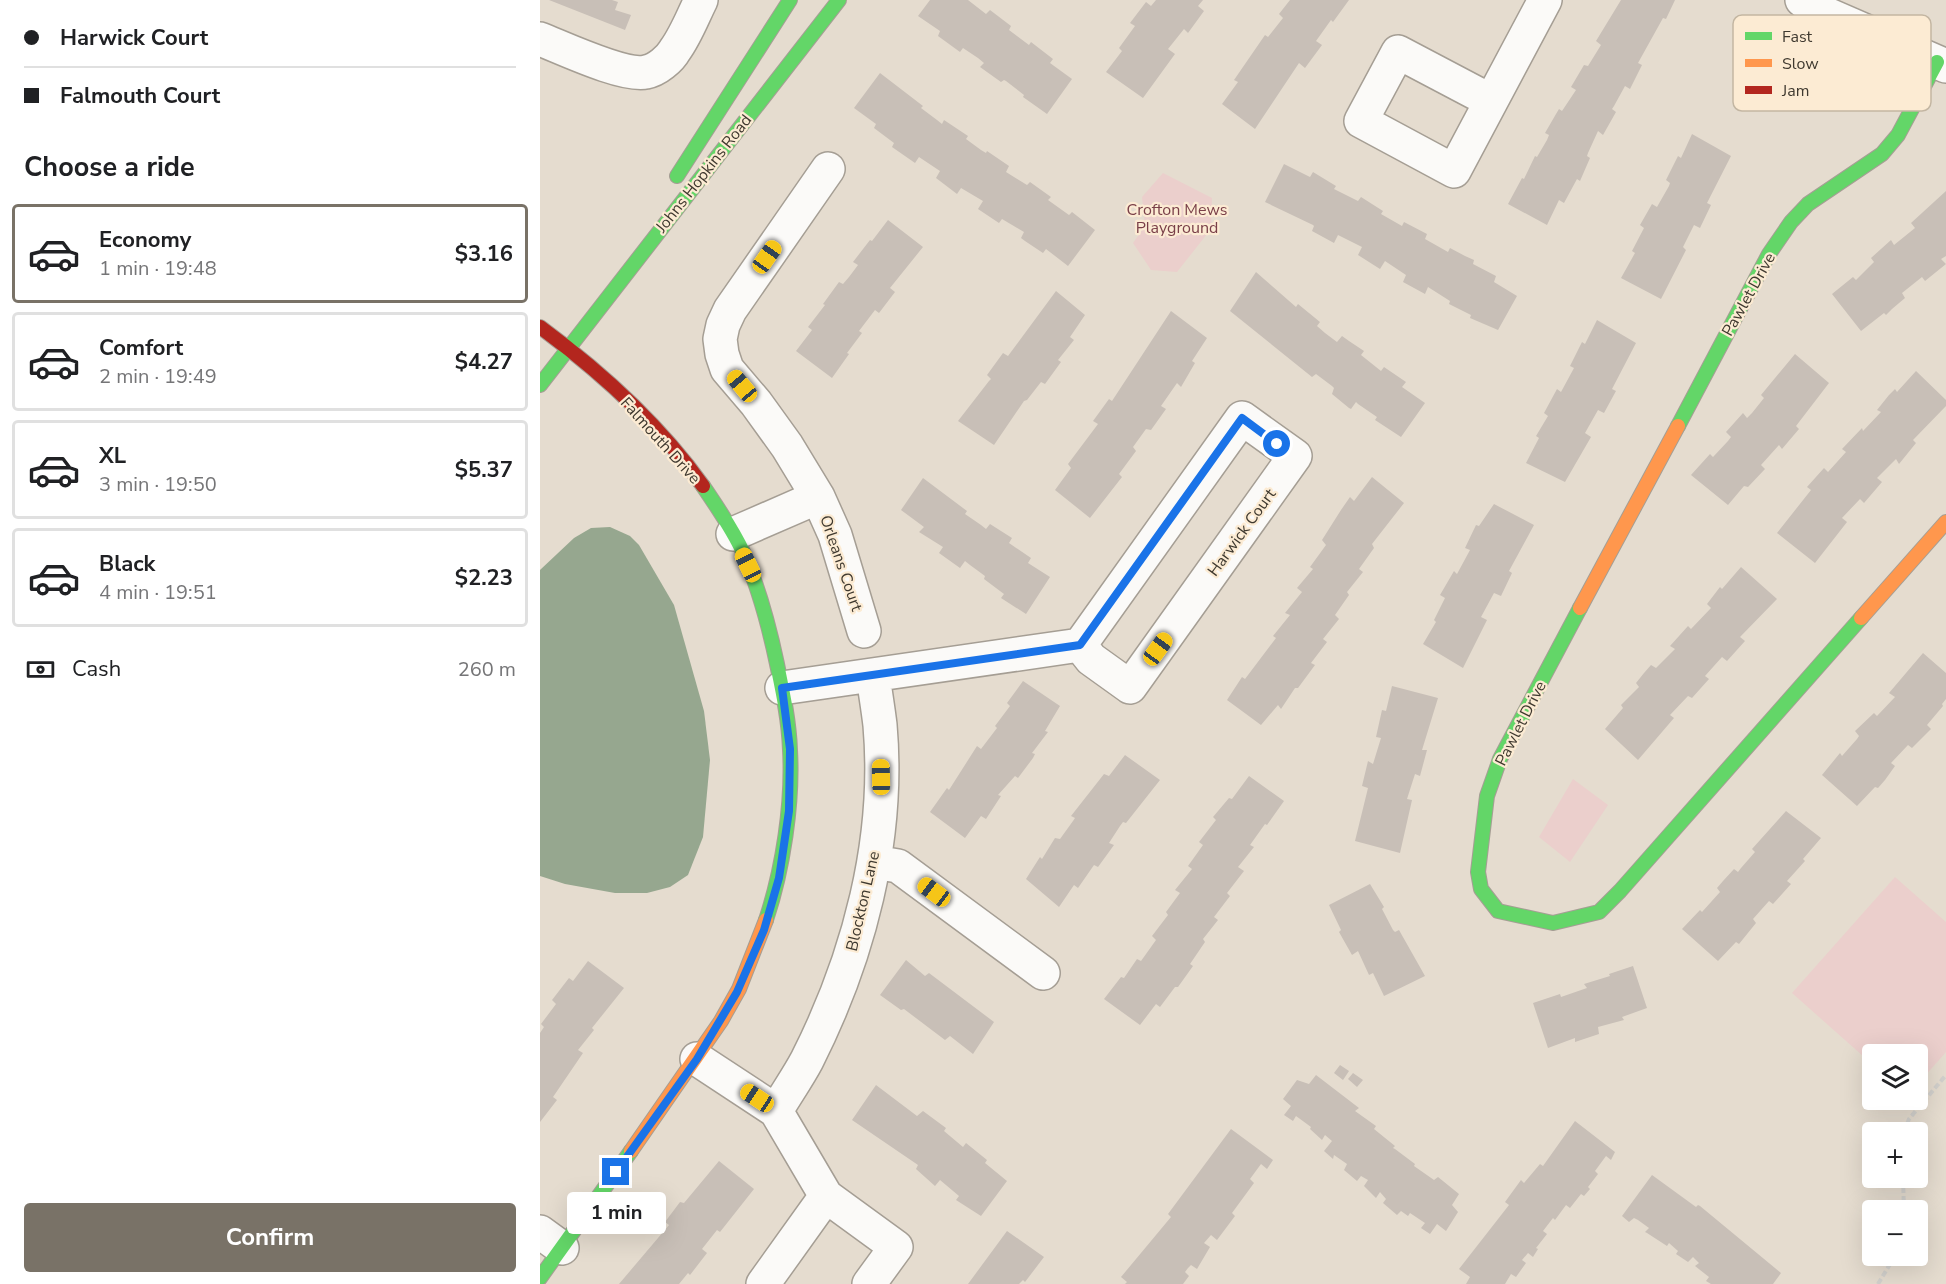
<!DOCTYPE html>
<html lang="en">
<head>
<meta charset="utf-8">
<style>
  :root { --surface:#fff; --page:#f2f2f2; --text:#202124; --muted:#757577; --line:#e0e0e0; --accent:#797267 }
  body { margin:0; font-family:"Nunito Sans",sans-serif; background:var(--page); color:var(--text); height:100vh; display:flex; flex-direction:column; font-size:22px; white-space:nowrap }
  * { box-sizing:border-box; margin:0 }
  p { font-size:20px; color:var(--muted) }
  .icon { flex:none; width:33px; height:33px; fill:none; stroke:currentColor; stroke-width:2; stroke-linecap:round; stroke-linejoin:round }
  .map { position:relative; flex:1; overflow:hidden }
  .details { display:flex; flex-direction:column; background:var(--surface); width:540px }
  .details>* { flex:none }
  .hud { display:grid; align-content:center; height:132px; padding:0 24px; background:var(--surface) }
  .buttons { position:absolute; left:1322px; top:1044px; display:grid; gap:12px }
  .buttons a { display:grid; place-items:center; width:66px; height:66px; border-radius:6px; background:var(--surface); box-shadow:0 6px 24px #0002; font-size:30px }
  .end { position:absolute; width:27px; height:27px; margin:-14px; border:8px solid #1a73e8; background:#fff; box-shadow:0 0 0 3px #fff }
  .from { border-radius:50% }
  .bubble { position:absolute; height:42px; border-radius:6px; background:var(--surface); box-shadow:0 6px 24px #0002; font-size:20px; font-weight:700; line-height:42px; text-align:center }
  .car { position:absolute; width:18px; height:36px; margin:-18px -9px; border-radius:8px; box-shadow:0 0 4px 2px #0007; background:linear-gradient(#f5c518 24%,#345 0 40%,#f5c518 0 76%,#345 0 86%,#f5c518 0) }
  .hud b { display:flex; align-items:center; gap:21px; height:57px; font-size:22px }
  .hud b+b { border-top:2px solid var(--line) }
  .hud i { width:15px; height:15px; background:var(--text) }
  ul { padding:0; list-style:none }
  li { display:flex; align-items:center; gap:18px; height:99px; margin:0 12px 9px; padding:0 12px; border:3px solid var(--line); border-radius:6px }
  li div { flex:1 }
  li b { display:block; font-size:22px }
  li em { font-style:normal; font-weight:700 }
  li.on { border-color:var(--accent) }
  li>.icon { width:54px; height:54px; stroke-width:1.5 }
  h2 { padding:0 24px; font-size:27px; line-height:72px }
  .pay { display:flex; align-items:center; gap:15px; height:66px; padding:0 24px; font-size:22px }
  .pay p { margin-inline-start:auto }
  .button { display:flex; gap:12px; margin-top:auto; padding:12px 24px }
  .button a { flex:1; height:69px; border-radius:6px; background:var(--accent); color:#fff; font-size:24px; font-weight:700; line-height:69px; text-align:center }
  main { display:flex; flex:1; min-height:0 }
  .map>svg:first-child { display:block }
  .green { fill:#ebcfcc }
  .water { fill:#96a78f }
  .building { fill:#c8bfb7 }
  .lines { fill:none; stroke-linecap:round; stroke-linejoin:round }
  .street-casing { stroke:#a59e94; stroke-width:36 }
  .fast-casing { stroke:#a59e94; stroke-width:16 }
  .slow-casing { stroke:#a59e94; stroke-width:16 }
  .jam-casing { stroke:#a59e94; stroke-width:16 }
  .path { stroke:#d2d0cc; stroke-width:4; stroke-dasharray:6 3; stroke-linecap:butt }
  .street { stroke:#fbfaf8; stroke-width:33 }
  .fast { stroke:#63d668; stroke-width:14 }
  .slow { stroke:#ff974d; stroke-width:14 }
  .jam { stroke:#b3261e; stroke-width:14 }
  .route { stroke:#1a73e8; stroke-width:8 }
  .labels { text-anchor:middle; stroke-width:4.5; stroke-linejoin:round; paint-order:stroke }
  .street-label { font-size:16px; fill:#3f392f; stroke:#fcebd3 }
  .park-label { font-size:16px; fill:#793f48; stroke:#fcebd3 }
  .key { fill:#fcebd3; stroke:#c3b6a2; stroke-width:1.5 }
  .key-label { font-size:16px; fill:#3f392f }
</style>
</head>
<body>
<main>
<section class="details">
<div class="hud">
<b><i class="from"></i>Harwick Court</b>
<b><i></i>Falmouth Court</b>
</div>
<h2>Choose a ride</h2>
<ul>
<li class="on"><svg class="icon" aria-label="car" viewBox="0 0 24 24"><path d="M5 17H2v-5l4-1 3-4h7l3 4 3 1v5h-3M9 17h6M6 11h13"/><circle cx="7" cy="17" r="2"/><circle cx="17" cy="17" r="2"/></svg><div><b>Economy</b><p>1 min · 19:48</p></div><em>$3.16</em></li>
<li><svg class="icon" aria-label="car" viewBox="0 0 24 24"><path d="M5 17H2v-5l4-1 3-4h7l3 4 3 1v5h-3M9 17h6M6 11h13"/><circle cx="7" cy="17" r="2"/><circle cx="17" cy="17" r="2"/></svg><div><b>Comfort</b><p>2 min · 19:49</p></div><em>$4.27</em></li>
<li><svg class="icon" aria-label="car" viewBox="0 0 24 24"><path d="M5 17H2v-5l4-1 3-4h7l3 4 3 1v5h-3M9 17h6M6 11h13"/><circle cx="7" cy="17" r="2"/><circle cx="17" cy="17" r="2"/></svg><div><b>XL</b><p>3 min · 19:50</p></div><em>$5.37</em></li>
<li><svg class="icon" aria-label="car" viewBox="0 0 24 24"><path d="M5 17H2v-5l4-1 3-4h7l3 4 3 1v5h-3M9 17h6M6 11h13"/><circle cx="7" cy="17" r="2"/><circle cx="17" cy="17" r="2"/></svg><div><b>Black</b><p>4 min · 19:51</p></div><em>$2.23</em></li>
</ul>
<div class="pay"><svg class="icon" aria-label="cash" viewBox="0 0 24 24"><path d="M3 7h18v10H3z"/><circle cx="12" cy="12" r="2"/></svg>Cash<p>260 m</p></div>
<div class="button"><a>Confirm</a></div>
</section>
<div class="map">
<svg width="1406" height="1284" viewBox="0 0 1406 1284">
  <rect width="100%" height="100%" fill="#e5dccf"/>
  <path class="green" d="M623,173L672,198L671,229L637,272L611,270L593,243L605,226L602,197Z
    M1033,779L1068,805L1030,862L999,837Z
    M1355,877L1406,922V1052L1377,1085V1054H1332V1064L1252,993Z"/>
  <path class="water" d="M70,527L90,536L99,545L134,605L164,711L170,760L163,837L148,875L130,887L107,893H75L25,884L0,876V570L34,538L51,528Z"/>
  <path class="building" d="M9,0H72L78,2L75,10L91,15L85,30Z
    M390,0H428L446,14L450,10L471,26L469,30L489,45L491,42L513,59L510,63L532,79L507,114L483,97L484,95L466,81L464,80L461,82L440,67L444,63L438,58L423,48L420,52L398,36L400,31L378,16Z
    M616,0H663L658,6L664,11L648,33L644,29L628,49L635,54L603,98L566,72L582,51L579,48L595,26L590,23L606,2L611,6Z
    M750,0H809L793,22L791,20L776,41L782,45L765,68L759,63L715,129L682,104L698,82L694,80L725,35L728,37L743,18L739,14Z
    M1081,0H1135L1126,19L1123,18L1098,63L1102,65L1090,89L1085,86L1074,106L1072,109L1076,112L1063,135L1058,131L1048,153L1047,156L1050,158L1040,181L1037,179L1024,203L1019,200L1007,225L968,204L982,178L984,179L995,156L997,157L1007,140L1009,135L1005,133L1016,114L1019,109L1022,111L1036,90L1031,87L1044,65L1048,66L1061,45L1056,41Z
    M340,73L383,106L381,108L397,120L402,124L404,120L428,136L426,139L441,150L446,153L447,151L469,166L466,172L487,185L490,182L511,197L508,200L529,215L532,212L555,230L528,266L506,249L503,253L485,241L481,238L484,232L462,219L459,223L438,209L443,201L421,188L417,194L396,178L400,171L379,157L375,163L352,147L354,143L334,128L336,124L314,108Z
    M1152,134L1191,156L1167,203L1171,205L1160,228L1154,225L1143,247L1146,250L1121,299L1081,278L1095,253L1092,251L1104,228L1100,225L1112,204L1117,207L1129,186L1130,183L1126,180L1138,156L1141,158Z
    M744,164L770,177L773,172L796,186L794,189L818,201L821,197L843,211L841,214L862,226L864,222L887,234L885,239L908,252L910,248L925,256L934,260L933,264L956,276L954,282L977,296L958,330L930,318L931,315L909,304L910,301L888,287L885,294L863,282L866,275L845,261L840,269L818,255L822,247L798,235L794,243L772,231L774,226L773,225L725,202Z
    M1406,191V256L1401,259L1406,264L1385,281L1382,277L1362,293L1365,298L1352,309L1346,315L1344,313L1321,331L1292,294L1313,277L1316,280L1334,262L1331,258L1351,240L1354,245L1375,228L1371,223Z
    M348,220L383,247L350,288L355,292L339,313L335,310L319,331L322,333L307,353L309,354L292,378L256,351L272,330L268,327L285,305L283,304L299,282L303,284L309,277L318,265L313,262L330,240L332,241Z
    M716,272L756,307L758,304L780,322L777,326L785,333L797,342L802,336L809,341L824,351L821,355L841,371L844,367L866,382L862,387L885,403L861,437L835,420L837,417L818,404L816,402L811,409L809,408L792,394L794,388L792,386L776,374L772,377L690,311Z
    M516,291L545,315L530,337L534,340L518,360L521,362L505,384L501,382L487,400L484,401L454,445L418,421L449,381L451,379L447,375L463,353L468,356Z
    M631,311L667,338L652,361L655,363L641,387L637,383L621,406L626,409L611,430L606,429L593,447L596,451L579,474L582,477L550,518L515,490L531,468L528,464L558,424L553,421L569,399L572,401Z
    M1057,320L1096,343L1072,389L1076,391L1064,413L1058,410L1045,433L1051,437L1025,482L986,463L999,438L996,436L1008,416L1004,413L1017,389L1021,392L1034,368L1030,366L1042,342L1045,344Z
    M1255,354L1289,383L1256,426L1259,429L1242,449L1239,445L1221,465L1225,469L1208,487L1204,486L1188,505L1151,475L1170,454L1173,457L1188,441L1191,437L1186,432L1203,413L1207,418L1212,413L1224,398L1221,395Z
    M1376,371L1406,400V406L1373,440L1376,443L1359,464L1356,459L1337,478L1342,482L1324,503L1320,499L1302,518L1307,522L1275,563L1237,533L1271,490L1267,487L1284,468L1288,472L1306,452L1302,449L1322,428L1323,431L1341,412L1337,410L1349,395L1355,389L1357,392Z
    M832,477L864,503L832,544L834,548L819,569L823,572L807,592L809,595L795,615L799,619L783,639L787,642L771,663L775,665L758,688H755L741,709L738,705L721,725L687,700L702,677L705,679L736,638L733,636L750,615L745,613L762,592L757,588L773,569L770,567L786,545L782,540L801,510L810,497L814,501Z
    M383,478L427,511L425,514L441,525L446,529L450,524L472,538L469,543L491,558L488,563L510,577L486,614L461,598L464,594L444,579L445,576L430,565L425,561L420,568L399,553L403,547L379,532L384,527L361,510Z
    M954,504L994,525L969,571L972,573L961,596L954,593L941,617L947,620L923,668L883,644L896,622L894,620L905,598L900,595L914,571L917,574L930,550L925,548L936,525L939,526Z
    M1201,567L1237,599L1200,637L1205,641L1187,661L1182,657L1165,676L1169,679L1152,698L1148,696L1130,715L1134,718L1098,760L1065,729L1083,708L1081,705L1099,687L1096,683L1104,673L1111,665L1116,668L1135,649L1130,646L1148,626L1151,629L1171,608L1167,604L1180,587L1182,589Z
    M1383,653L1406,673V699L1402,704L1403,706L1387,725L1391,729L1372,748L1368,745L1351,763L1355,766L1345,780L1338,788L1335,787L1317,806L1282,775L1300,753L1302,756L1317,739L1319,736L1315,731L1334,713L1337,716L1355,697L1349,693Z
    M483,681L520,706L505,731L508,732L492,753L495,754L493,758L478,778L475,776L458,795L461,796L446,819L441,816L425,838L390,812L407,788L409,790L437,746L441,749L457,728L455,726L470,706L467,703Z
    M852,686L898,698L882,750H887L880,776L875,774L867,799L872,800L860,853L815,841L828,788L822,786L828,761L833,764L841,738L836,737L842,710L846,711Z
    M585,755L620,780L586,823L583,822L580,826L569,843L574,845L558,867L554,865L538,888L534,885L519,907L486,879L500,857L502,859L515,838L520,839L533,821L535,818L531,816L564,774L569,776Z
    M709,776L744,801L727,825L725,824L710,845L714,847L698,867L704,871L687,893L690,896L674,917L678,920L663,939L665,942L650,964L653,966L638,987H635L620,1007L616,1004L600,1025L564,999L581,977L584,978L597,959L601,961L616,940L612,936L628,915L626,912L640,893L635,890L652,869L648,866L663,845L659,842L676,820L673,817L689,798L692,799Z
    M1246,811L1281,838L1263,859L1265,861L1247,881L1251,884L1233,904L1229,901L1213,919L1216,923L1199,944L1196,942L1178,961L1142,929L1160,910L1162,912L1180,892L1177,888L1183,881L1194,869L1198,872L1201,868L1215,852L1212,849Z
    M830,884L844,907L842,909L853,930L855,932L859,930L885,976L844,996L833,973L829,975L818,951L812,955L799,932L801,930L789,905Z
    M366,960L385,976L389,973L454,1022L433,1054L410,1036L405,1040L364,1009L361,1010L340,995Z
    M48,961L84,988L52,1028L54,1030L38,1050L43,1053L13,1097L17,1100L0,1122V1033L4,1027L1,1024L16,1004L12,1000L29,978L33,981Z
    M1093,966L1107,1008L1082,1017L1084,1020L1058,1027L1059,1034L1035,1042V1038L1008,1048L993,1003L1020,994L1021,997L1047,988L1044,984L1070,976L1069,974Z
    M800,1065L809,1071L803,1080L794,1073Z
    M813,1073L823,1080L817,1087L808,1079Z
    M776,1075L819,1108L815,1111L836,1126L834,1129L855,1146L853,1148L855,1149L875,1164L874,1166L894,1180L898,1177L919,1194L912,1205L918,1212L906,1231L897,1224L890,1234L881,1228L885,1223L870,1213L868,1216L861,1211L857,1215L843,1203L846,1199L840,1192L836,1198L824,1186L828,1180L821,1176L817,1181L804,1170L807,1164L794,1155L793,1159L784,1151L792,1141L785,1135L782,1140L770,1129L771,1127L756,1116L753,1121L744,1115L751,1106L743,1099L757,1080L769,1084Z
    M336,1085L377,1116L383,1111L406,1128L404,1131L423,1147L426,1143L447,1160L445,1163L467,1181L441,1216L416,1200L419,1196L400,1180L395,1186L376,1169L378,1165L312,1120Z
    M1035,1121L1075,1152L1071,1160L1066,1156L1055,1171L1058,1174L1048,1187L1050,1189L1044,1196L1041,1194L1030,1208L1026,1205L1015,1220L1013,1218L1003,1231L1007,1234L996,1248L998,1249L993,1257L988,1253L982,1260L986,1263L976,1277L971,1274L965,1284H926L930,1277L919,1269L969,1205L965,1202L981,1180L984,1183L1000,1164L1003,1166Z
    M691,1129L733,1160L727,1169L721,1164L710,1179L714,1183L692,1213L695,1216L677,1240L671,1235L664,1243L670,1247L657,1269L651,1265L648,1268L645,1272L649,1276L643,1284H585L587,1282L581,1277L631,1217L628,1214Z
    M179,1161L214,1189L180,1232L177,1230L162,1249L167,1253L150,1275L148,1273L139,1284H79L129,1225L125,1222L140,1202L144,1203Z
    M1112,1175L1156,1207L1158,1205L1160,1206L1241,1273L1233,1284H1171L1166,1281L1169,1277L1155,1266L1159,1263L1153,1257L1148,1262L1136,1254L1138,1251L1129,1243L1127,1246L1107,1233L1105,1232L1109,1228L1098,1220L1094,1218L1089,1222L1082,1216Z
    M467,1231L504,1257L485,1282L483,1280L479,1284H428Z"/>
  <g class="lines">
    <defs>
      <path id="street" d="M1262,0L1282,12L1406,66
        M0,39C23,48 84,77 106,72C117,70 130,59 135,50C146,35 153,16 161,0
        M951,101L858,52L821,121L914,171L1005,0
        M288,169L190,310L183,325L180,339L182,354L187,369L216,403L247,446L278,497L295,535L324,631
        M193,534L278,497
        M242,688L540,645L702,418L755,456L590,687L551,659L540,645
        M334,862L358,866L503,973
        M157,1059L236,1111L286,1196L356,1247L329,1284
        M236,1111C246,1094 258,1077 267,1060C319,957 350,840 340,725C338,708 335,691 333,675
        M0,1232L22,1248
        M223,1284L286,1196"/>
      <path id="fast" d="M137,176L250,0
        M0,385L299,0
        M1138,426L1229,254L1251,222L1268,204L1342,154L1358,135L1397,62
        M163,486C177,507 192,528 203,552C219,588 229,626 237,664C243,693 249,721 250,750C253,803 243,869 226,920
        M1040,608L960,759L947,796L938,872L941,889L958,911L1013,923L1059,912L1080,891L1321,618
        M0,1278L91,1151"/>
      <path id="slow" d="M1040,608L1138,426
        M1321,618L1406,522
        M91,1151L181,1021L199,989L226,920"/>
      <path id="jam" d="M0,327C61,372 118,423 163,486"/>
    </defs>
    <use href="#street" class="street-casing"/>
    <use href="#fast" class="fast-casing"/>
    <use href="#slow" class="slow-casing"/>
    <use href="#jam" class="jam-casing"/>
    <path class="path" d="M1364,1132L1369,1119L1406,1075
      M1363,1178L1364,1210
      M1338,1284L1355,1256"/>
    <use href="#street" class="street"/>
    <use href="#fast" class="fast"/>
    <use href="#slow" class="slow"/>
    <use href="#jam" class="jam"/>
  </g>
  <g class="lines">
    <path class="route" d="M76,1172L157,1059L197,992L224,930L239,878L249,811L250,749L242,688L540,645L702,418L737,444"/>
  </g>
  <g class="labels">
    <g class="street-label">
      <text transform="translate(163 173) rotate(-52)" y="6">Johns Hopkins Road</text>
      <text transform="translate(1208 294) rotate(-61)" y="6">Pawlet Drive</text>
      <text transform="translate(121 440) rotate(48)" y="6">Falmouth Drive</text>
      <text transform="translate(701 532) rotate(-54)" y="6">Harwick Court</text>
      <text transform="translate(302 563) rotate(71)" y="6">Orleans Court</text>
      <text transform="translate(980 723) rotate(-63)" y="6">Pawlet Drive</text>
      <text transform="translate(322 901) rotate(-77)" y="6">Blockton Lane</text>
    </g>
    <g class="park-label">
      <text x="637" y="215">Crofton Mews<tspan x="637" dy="18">Playground</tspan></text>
    </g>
  </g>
  <rect x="1193" y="15" width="198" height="96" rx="9" class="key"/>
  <rect x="1205" y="32" width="27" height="8" fill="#63d668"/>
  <rect x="1205" y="59" width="27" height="8" fill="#ff974d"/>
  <rect x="1205" y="86" width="27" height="8" fill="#b3261e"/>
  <g class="key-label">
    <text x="1242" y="42">Fast</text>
    <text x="1242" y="69">Slow</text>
    <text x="1242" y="96">Jam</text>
  </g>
</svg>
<div class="buttons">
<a><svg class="icon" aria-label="layers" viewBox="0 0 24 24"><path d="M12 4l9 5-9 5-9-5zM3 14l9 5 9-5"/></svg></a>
<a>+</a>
<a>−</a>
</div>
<i class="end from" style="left:737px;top:444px"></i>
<i class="end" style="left:76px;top:1172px"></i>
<div class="bubble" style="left:27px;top:1192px;width:99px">1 min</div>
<i class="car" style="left:227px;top:257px;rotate:35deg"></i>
<i class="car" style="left:202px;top:386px;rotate:320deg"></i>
<i class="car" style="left:208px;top:565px;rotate:334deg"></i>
<i class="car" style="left:618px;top:649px;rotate:36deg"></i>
<i class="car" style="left:341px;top:777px;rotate:359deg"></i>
<i class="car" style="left:394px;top:892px;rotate:307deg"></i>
<i class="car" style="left:217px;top:1098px;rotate:303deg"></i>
</div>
</main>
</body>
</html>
